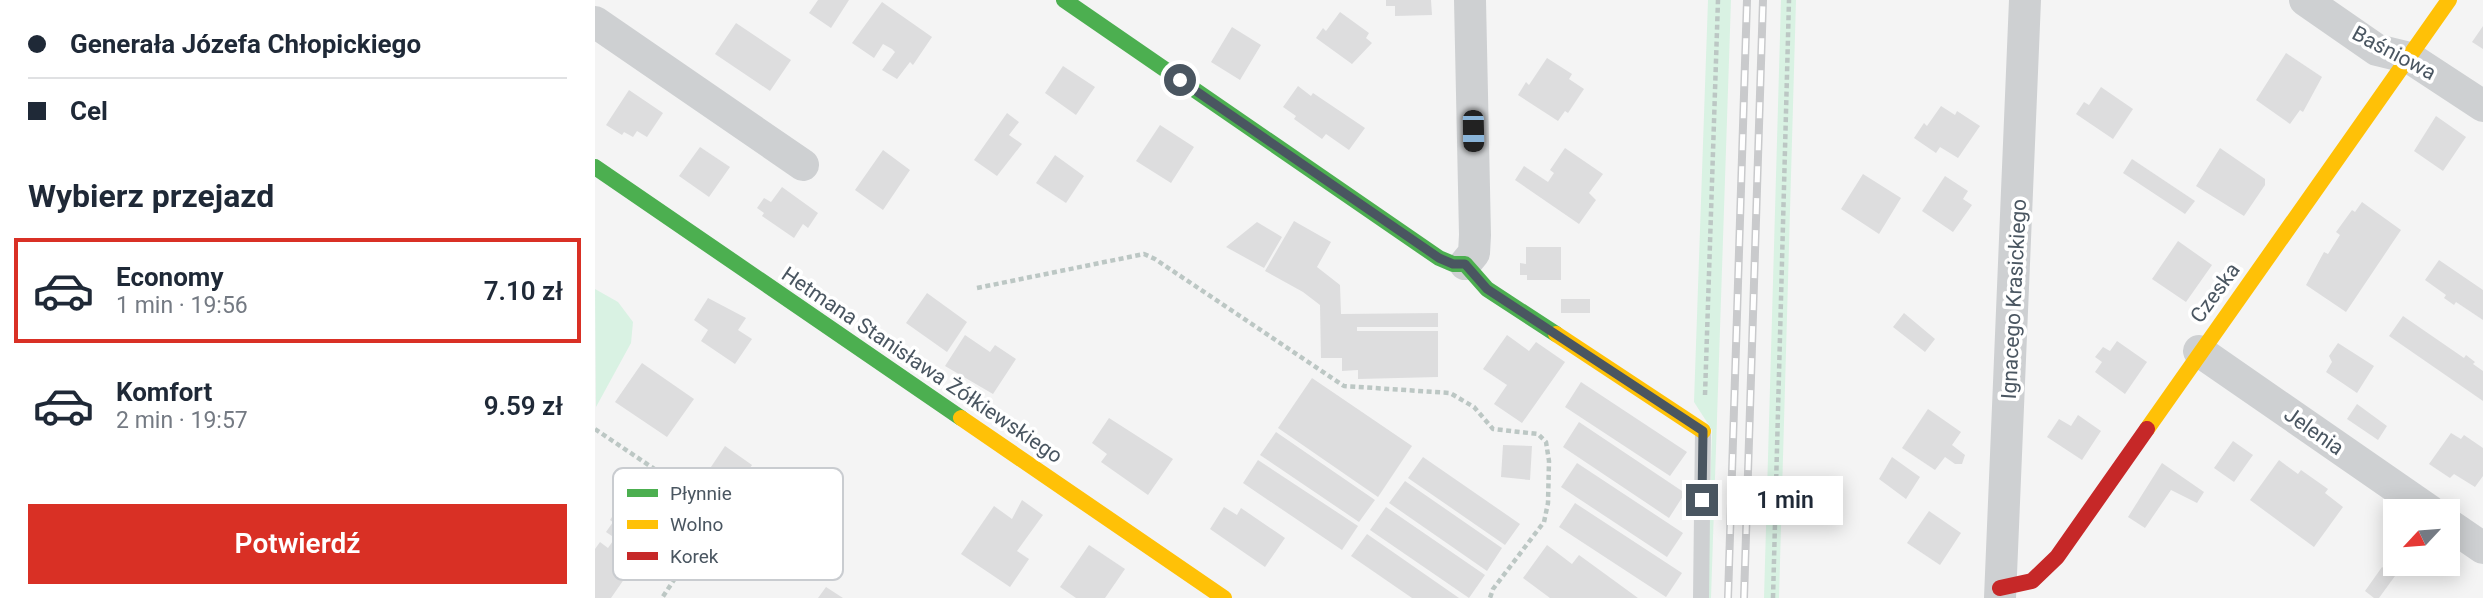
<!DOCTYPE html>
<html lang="pl">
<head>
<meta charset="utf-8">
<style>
  :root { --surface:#fff; --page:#f2f2f3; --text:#1f2937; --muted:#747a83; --line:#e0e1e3; --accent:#d93025 }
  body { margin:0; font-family:Roboto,sans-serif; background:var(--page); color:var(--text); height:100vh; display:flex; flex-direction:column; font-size:26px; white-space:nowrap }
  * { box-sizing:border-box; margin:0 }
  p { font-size:23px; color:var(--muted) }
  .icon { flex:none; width:38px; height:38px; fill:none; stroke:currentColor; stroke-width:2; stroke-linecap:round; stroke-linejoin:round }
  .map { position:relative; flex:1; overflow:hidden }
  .panel { display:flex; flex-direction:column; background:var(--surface); width:595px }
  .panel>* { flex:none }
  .banner { display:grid; align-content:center; height:154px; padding:0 28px; background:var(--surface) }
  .needle { width:46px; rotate:244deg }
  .fabs { position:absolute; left:1788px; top:499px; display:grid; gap:14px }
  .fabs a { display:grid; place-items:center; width:77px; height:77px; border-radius:0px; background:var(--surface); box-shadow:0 4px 18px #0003; font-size:35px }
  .end { position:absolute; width:32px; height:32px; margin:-16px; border:9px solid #4a5661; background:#fff; box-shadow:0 0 0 4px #fff }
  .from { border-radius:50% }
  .bubble { position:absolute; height:49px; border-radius:0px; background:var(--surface); box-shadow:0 4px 18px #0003; font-size:23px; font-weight:600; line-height:49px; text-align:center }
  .car { position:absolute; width:21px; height:42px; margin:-21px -10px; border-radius:9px; box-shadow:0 0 5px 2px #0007; background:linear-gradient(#222 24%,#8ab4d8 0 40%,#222 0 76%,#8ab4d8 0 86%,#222 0) }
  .banner b { display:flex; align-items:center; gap:24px; height:66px; font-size:26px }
  .banner b+b { border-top:2px solid var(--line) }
  .banner i { width:18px; height:18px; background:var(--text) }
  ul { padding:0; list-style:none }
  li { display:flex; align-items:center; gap:21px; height:105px; margin:0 14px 10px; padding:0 14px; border:4px solid transparent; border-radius:0px }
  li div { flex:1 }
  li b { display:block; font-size:26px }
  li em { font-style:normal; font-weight:600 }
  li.on { border-color:var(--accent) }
  li>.icon { width:63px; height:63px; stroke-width:1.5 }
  h2 { padding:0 28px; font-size:32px; line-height:84px }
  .button { display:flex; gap:14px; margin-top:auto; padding:14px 28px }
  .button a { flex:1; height:80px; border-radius:0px; background:var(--accent); color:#fff; font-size:28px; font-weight:600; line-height:80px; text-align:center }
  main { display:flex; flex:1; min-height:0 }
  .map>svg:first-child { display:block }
  .green { fill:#d9f2e3 }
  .building { fill:#ddddde }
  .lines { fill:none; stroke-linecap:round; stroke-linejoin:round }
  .path { stroke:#bcc7c4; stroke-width:4.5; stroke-dasharray:5 3.5; stroke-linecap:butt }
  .lane { stroke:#ced0d2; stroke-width:16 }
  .street { stroke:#ced0d2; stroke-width:32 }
  .fast { stroke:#4caf50; stroke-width:16 }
  .slow { stroke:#ffc107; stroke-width:16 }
  .jam { stroke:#c62828; stroke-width:16 }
  .rail-casing { stroke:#c9cacc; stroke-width:8 }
  .rail { stroke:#fff; stroke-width:5; stroke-dasharray:16; stroke-linecap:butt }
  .route { stroke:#4a5661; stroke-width:9 }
  .labels { text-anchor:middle; stroke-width:7; stroke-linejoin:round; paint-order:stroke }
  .street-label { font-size:21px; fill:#4a5661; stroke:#fff }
  .key { fill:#fff; stroke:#c9ccd0; stroke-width:2 }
  .key-label { font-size:19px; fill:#4a5661 }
</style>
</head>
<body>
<main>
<section class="panel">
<div class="banner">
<b><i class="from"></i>Generała Józefa Chłopickiego</b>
<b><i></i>Cel</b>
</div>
<h2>Wybierz przejazd</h2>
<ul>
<li class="on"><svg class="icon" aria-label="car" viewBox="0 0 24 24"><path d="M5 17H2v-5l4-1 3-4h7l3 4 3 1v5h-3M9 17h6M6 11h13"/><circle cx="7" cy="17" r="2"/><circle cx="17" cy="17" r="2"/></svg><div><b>Economy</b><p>1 min · 19:56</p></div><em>7.10 zł</em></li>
<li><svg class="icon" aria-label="car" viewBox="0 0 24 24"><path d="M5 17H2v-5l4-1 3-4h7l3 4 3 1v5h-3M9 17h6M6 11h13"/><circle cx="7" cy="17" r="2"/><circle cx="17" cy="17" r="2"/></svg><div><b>Komfort</b><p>2 min · 19:57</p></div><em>9.59 zł</em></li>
</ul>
<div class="button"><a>Potwierdź</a></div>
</section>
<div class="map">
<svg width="1888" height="598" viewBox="0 0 1888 598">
  <rect width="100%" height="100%" fill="#f4f4f4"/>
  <path class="green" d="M1113,0H1136L1116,598H1112L1117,430L1099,402Z
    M1186,0H1201L1184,598H1169Z
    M0,289L23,302L38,322L36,343L1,407Z"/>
  <path class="building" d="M223,0H254L236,28L214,13Z
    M791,0H836L837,15L800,16V6H791Z
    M287,2L337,37L318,65L315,62L302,79L287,70L300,52L297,49L288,44L279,58L257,43Z
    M745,12L774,33L771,38L777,43L757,64L721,38L728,28L731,31Z
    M141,23L196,60L175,91L120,54Z
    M1888,26V49L1877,42Z
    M637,27L666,45L645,80L616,62Z
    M1691,53L1727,77L1708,112L1705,110L1695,124L1661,100Z
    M952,58L977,74L974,79L989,89L973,113L970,111L963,121L923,95L931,82L934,85Z
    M468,66L500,87L481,115L450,93Z
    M703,86L716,96L718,93L770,128L754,150L731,134L727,139L699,119L701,116L688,107Z
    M1506,87L1538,109L1518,139L1481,114L1489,102L1494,105Z
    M34,90L68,113L52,137L42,131L38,137L29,132L27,135L11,125Z
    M1346,106L1360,115L1362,111L1385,126L1363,158L1345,147L1341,153L1319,138L1329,123L1332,126Z
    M412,113L424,122L414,135L427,144L402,176L379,160Z
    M1841,116L1871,137L1848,171L1819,151Z
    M565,125L599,147L576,183L541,161Z
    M105,147L135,167L114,197L84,176Z
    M970,148L1008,174L994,193L1001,200L984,224L920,180L929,166L953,182L959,173L955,170Z
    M1625,148L1670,179V185L1649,216L1601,186Z
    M288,150L315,170L288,210L260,190Z
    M460,155L489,176L471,203L441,183Z
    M1537,159L1600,201L1590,214L1528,173Z
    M1268,174L1306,198L1284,234L1246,209Z
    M1350,176L1373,191L1368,199L1377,205L1358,232L1327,211Z
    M187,187L223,213L213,228L208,224L199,238L167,216L169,213L162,208L169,198L176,202Z
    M1767,202L1806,230L1751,312L1711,285L1729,252L1733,254L1745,235L1741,232L1757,210L1760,212Z
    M699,221L736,242L722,267L745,285L746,314L843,313V327H762V331H843V377L763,379V370L747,371V358H726L725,305L708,292L670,271Z
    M662,222L687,237L669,268L631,247Z
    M1583,241L1617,265L1591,302L1557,279Z
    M931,247H966V280H932V275H925V263L931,264Z
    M1844,260L1888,290V320L1861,302L1859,305L1849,298L1851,295L1830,280Z
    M332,293L372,322L352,352L311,323Z
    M113,298L151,318L143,330L157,339L140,364L106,341L113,330L99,320Z
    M966,299H995V313H966Z
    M1309,313L1340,339L1330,352L1298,327Z
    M1808,316L1869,358L1871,355L1880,362L1878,364L1888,371V401L1794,336Z
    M370,335L395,352L400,345L421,359L398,394L350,366Z
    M912,335L934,351L941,342L970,362L927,423L899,404L912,385L888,369Z
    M1522,341L1552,362L1530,394L1500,372L1507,362L1500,357L1508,347L1515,351Z
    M1743,343L1779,366L1762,393L1731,372L1737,362L1734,356Z
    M47,363L99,399L72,437L20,402Z
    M717,378L817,446L783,497L683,428Z
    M986,382L1092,452L1075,476L970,407Z
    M1762,404L1792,426L1783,440L1752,419Z
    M1333,409L1366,432L1357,445L1370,455L1367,464H1360L1350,457L1340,470L1307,448Z
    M1483,415L1506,431L1487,460L1452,437L1464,419L1476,426Z
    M514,418L578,459L553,495L506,462L512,454L497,443Z
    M984,422L1090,493L1074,518L968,447Z
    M681,432L780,500L764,522L665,455Z
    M1856,433L1866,439L1869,435L1888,448V476L1880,487L1859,474L1855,478L1834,464Z
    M1638,441L1658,455L1639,482L1619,468Z
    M908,445L937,446L935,480L906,477Z
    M130,446L157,465L141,489L114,470Z
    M828,457L925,524L910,545L813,478Z
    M1297,457L1325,477L1311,499L1284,479Z
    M663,460L763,526L747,550L648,483Z
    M1684,460L1703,474L1706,470L1733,489L1730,493L1748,507L1719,547L1655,500Z
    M982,463L1088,533L1072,557L966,487Z
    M1567,463L1609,492L1602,503L1576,490L1550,528L1533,517Z
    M810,481L907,548L892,571L794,503Z
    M43,486L72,506L65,516L70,519L52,545L48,542L42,550L45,555L34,547L27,557L34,562L27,572L32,575L16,598H0V549L5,542L13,548L20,538L11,532L18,522L15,520L32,494L35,496Z
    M427,500L448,515L422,551L434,559L415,587L366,554L399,506L417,519Z
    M980,503L1087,573L1071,597L964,527Z
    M629,507L642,515L646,508L690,538L670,567L615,529Z
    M791,507L890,575L874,598L775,530Z
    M1334,511L1366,533L1345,565L1312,543Z
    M772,534L864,598H817L756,556Z
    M494,545L530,569L510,598H481L465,587Z
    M952,545L977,564L984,555L1043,598H955L928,578Z
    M1787,567L1800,576L1784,598H1779L1770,591Z
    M231,587L248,598H223Z"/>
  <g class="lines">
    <path class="path" d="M382,288L549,254L560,259L749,386L855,393L879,407L898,429L943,434L951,442L954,461L953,503L949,522L898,589L895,598
      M1110,395L1123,0
      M0,429L98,495L107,514L110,533L67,598
      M1178,598L1194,0"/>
    <path class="lane" d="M1106,598L1108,431"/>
    <path class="street" d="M1710,0L1782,50L1815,58L1888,106
      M0,22L208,165
      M870,264L879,253L880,235L875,0
      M1604,351L1835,511
      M1853,524L1888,548
      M1405,598L1430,0"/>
    <path class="fast" d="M469,0L844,258L858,264H870L892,289L961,334
      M0,167L366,418"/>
    <path class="slow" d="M961,334L1108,431
      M366,418L629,598
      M1552,429L1854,0"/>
    <path class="jam" d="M1405,588L1437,581L1462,557L1552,429"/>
    <defs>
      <path id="rail" d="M1133,598L1152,0
        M1149,598L1168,0"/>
    </defs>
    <use href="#rail" class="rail-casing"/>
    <use href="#rail" class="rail"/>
  </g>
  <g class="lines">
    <path class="route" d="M585,80L844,258L858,264H870L892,289L1108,431L1107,500"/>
  </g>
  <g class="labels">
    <g class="street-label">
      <text transform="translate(1799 53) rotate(28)" y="7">Baśniowa</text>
      <text transform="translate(1620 293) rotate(-54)" y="7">Czeska</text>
      <text transform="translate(1419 299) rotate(-87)" y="7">Ignacego Krasickiego</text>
      <text transform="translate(327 365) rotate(34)" y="7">Hetmana Stanisława Żółkiewskiego</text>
      <text transform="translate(1719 431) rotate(35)" y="7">Jelenia</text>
    </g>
  </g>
  <rect x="18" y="468" width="230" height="112" rx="10" class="key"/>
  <rect x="32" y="489" width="31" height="8" fill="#4caf50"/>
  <rect x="32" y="520" width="31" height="9" fill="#ffc107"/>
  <rect x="32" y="552" width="31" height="8" fill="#c62828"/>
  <g class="key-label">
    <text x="75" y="500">Płynnie</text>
    <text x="75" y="531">Wolno</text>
    <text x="75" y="563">Korek</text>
  </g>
</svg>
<div class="fabs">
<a><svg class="needle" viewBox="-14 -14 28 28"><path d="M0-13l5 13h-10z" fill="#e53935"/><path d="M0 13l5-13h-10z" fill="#747a83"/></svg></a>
</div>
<i class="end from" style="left:585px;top:80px"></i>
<i class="end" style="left:1107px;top:500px"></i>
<div class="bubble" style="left:1132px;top:476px;width:116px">1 min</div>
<i class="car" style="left:878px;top:131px;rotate:179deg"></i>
</div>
</main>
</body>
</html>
